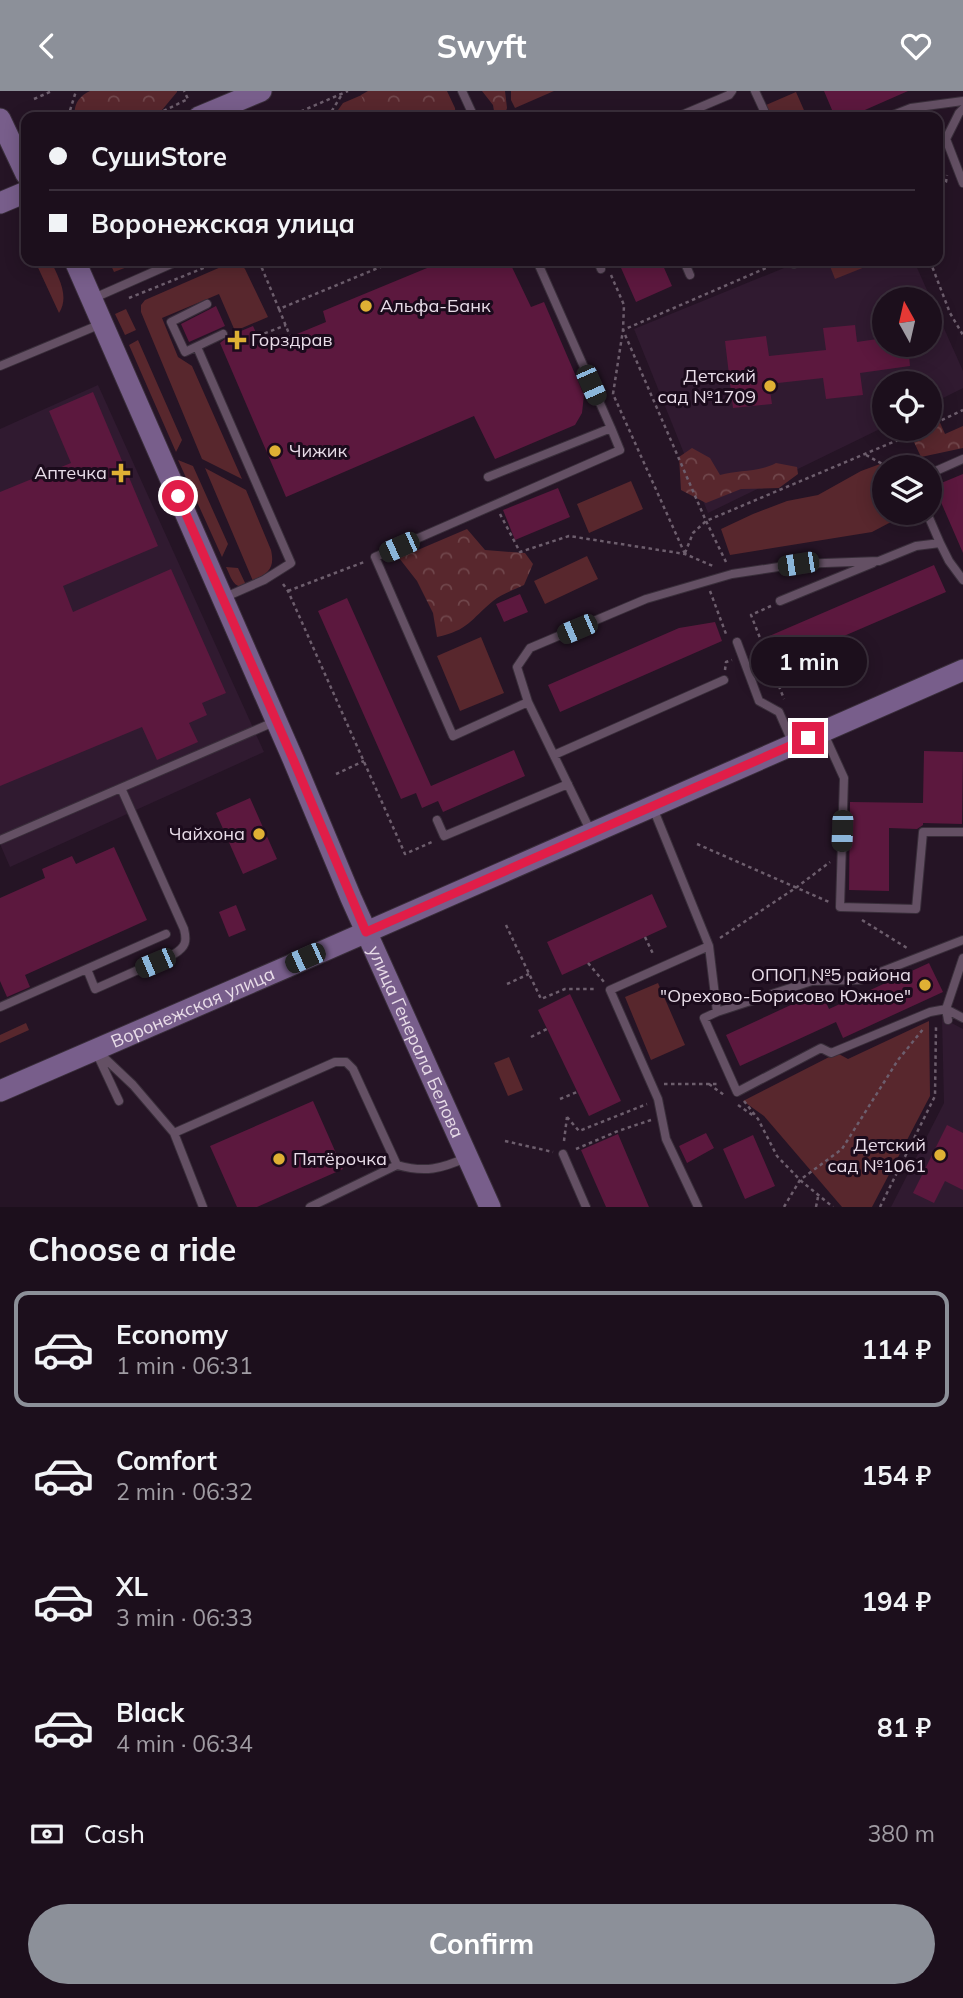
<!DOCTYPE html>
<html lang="en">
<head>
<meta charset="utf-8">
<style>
  :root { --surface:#1c0f1c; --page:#291d29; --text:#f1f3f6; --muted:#a09ca3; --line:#3a2f3b; --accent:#8c9099 }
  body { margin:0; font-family:Mulish,sans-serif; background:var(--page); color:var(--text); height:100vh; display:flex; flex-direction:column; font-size:26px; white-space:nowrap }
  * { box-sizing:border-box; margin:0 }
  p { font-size:23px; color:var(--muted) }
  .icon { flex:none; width:38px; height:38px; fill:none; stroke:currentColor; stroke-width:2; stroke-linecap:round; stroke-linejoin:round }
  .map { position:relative; height:1116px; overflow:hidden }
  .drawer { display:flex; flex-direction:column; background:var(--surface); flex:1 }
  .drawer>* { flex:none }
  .guide { position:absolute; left:21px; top:21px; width:922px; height:154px; border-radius:14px; box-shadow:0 4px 18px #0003,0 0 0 2px var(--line); display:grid; align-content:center; height:154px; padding:0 28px; background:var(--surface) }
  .needle { width:46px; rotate:352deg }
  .controls { position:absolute; left:872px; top:196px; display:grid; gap:14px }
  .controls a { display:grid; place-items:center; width:70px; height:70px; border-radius:50%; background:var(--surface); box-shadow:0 4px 18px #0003,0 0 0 2px var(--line); font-size:35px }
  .end { position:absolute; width:32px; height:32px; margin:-16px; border:9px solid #e11d48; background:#fff; box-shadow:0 0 0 4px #fff }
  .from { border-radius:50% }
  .bubble { position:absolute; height:49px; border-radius:24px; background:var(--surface); box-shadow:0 4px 18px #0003,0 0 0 2px var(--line); font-size:23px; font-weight:700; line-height:49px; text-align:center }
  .car { position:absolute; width:21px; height:42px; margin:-21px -10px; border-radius:9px; box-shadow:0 0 5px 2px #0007; background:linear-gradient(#222 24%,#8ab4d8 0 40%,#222 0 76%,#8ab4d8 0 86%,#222 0) }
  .guide b { display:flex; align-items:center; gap:24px; height:66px; font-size:26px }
  .guide b+b { border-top:2px solid var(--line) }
  .guide i { width:18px; height:18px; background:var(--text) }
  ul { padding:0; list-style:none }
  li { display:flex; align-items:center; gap:21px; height:116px; margin:0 14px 10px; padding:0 14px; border:4px solid transparent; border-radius:14px }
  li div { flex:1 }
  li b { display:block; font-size:26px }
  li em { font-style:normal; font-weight:700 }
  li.on { border-color:var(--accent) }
  li>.icon { width:63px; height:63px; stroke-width:1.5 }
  h2 { padding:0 28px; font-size:32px; line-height:84px }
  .pay { display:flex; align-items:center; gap:18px; height:77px; padding:0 28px; font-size:26px }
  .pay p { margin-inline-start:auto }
  .cta { display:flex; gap:14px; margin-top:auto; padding:14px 28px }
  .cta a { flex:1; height:80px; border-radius:42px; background:var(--accent); color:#fff; font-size:28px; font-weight:700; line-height:80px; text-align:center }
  header { display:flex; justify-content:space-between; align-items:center; height:91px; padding:0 28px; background:var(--accent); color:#fff; font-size:32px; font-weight:700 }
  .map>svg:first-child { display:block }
  .built { fill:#301a30; fill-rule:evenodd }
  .green { fill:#58272d }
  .forest { fill:url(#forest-crowns) }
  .building { fill:#5c183e }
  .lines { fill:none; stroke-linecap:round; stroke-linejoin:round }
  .lane-casing { stroke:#392e3a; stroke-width:10 }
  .secondary-casing { stroke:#392e3a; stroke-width:23 }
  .path { stroke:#6d5e6d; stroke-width:2.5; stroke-dasharray:3.5 3.5; stroke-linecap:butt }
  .lane { stroke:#645064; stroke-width:8 }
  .secondary { stroke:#785e8b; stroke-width:21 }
  .route { stroke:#e11d48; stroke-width:9 }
  .poi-dot { fill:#dfb034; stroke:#1b0b1c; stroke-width:2.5 }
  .labels { text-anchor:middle; stroke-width:6; stroke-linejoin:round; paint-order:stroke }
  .poi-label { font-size:18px; fill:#e8dce8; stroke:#1b0b1c; text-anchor:end }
  .street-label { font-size:18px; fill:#e8dce8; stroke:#1b0b1c }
</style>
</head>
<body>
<header><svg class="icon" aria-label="back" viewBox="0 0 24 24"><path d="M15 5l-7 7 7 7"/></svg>Swyft<svg class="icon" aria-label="heart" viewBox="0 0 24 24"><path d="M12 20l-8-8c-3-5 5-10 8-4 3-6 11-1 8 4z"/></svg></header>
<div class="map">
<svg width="963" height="1116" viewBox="0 0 963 1116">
  <defs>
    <pattern id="forest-crowns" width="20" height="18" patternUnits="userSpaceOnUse" patternTransform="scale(1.75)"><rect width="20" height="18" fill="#58272d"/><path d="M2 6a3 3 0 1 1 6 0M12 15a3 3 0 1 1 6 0" fill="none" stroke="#70464b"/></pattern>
  </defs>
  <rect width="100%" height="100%" fill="#251425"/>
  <path class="built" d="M801,170H914L963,280V297L929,314V292H884V336L708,422L634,238ZM884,208H929V254H884Z
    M98,294L264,661L10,776L0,753V338Z
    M942,927L963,938V1116H891L944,1012Z"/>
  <path class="green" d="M371,0H447L455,17L456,26H333L343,12Z
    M511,0H554L515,17L511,9Z
    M796,1L807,26H772L766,14Z
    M35,170H51C58,186 70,205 59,222Z
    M109,170H143L114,181Z
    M828,170H880L835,188Z
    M239,171L245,178L268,226L235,240L219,203L162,227L178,266L192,275L242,388L202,368L141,221V214L145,209L230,172Z
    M126,218L136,239L125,244L115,223Z
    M138,249L182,349L176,361L129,254Z
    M178,369L193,375L228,453L222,466Z
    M891,369L893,376H884V422H908L872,441L730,464L721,438L753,423L787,410L818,404L861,380Z
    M205,377L246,399L271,459C275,477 269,482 253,490Z
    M631,390L643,418L589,442L577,413Z
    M587,465L598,488L545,513L534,490Z
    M226,476L238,477L247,496C233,498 231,486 226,476Z
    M481,546L504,602L460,620L437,565Z
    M658,892L685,954L651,969L625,906Z
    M929,930L930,1005L872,1116H842L764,1025L743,1010L837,962L848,968Z
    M26,932L29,939L0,952V944Z
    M509,966L523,999L508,1005L494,972Z"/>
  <path class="forest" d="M90,0H177V1L162,19L145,26H75C73,14 79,5 90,0Z
    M368,0H437V5L451,10L455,26H422L416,19L400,17L396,22V26H370L361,4Z
    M482,0H505L507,17L504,26H495L493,14Z
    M929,320L937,325L945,343L963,335V357L921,366L914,351L922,349L920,338H929Z
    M692,357L710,367L720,384C738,379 760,381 776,372L797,376L798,383L779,397L741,398L706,412L681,399L679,366Z
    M467,438L485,459L525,462L533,473L524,494C514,499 501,503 493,510C470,529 469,539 437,546L433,522L417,490L399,467Z"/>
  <path class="building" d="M824,0H908L849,26H835Z
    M444,170H509L531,216L544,211L584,304L582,322L575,334L495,368L474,325L286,406L220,252L229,245L253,235L263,257L326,231L323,220Z
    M618,170H661L672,195L636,211Z
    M216,215L225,235L189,251L181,233Z
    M855,234L857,251L884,247V254H908L910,275L860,282L863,304L826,308L823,287L769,293L772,313L733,317L725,250L766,245L769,265L826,259L823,237Z
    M93,301L158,455L63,495L73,521L171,478L226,602L202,612L207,624L189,632L198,651L157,669L142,636L0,695V401L71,372L49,320Z
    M963,383V462L934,395Z
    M558,397L570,426L515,449L503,419Z
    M934,474L946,501L779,573L767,546Z
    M520,503L528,521L504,531L496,513Z
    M347,507L431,695L514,659L525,685L443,721L438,710L422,717L416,702L401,708L318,520Z
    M715,531L722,550L560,621L548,594L679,537Z
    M924,660L963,661L962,733L923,732V734L917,738L889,737V800L849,799L850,711L923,712Z
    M250,707L277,768L243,783L216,722Z
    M114,756L147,829L25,884L30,896L7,906L0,890V807L45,787L42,778L72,765L76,773Z
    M652,803L667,836L562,884L547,851Z
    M236,814L246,839L229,846L219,821Z
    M929,872L943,901L843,947L836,931L740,975L726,944L821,900L829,918Z
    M570,903L621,1010L589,1025L538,919Z
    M313,1010L343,1078L257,1116H237L210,1055Z
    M947,1034L963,1042V1099L945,1090L934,1112L913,1102Z
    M706,1042L714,1057L687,1072L679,1055Z
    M618,1043L649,1116H606L591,1082L581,1059Z
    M753,1044L775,1095L745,1108L723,1058Z"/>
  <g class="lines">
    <defs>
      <path id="lane" d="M462,0L474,26
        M755,0L767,26
        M963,18L959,22L946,48L963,92
        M677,26L729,4L732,0
        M888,26L911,17L963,10
        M598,170L601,178
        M684,170L690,184
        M793,170L794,173
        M94,207L178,170
        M207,213L171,231L185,261L223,243
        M197,256L291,472L264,489L223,507
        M0,275L101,233
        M929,383L963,368
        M488,386L611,337L537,170
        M927,422L940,452
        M780,510L873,472
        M737,551L759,610L779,621L793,653
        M528,611L517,576L530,557L646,508L732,483L798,473L879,470L916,455L940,452L949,470L963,489
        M824,643L844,687L840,816L916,818L923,741H963
        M554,664L724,589
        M653,717L709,855L717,921L812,890L860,889L963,849
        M437,729L444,745L568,693
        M591,741L528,611L453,645L375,466L620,359L611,337
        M0,749L274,631
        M87,878L95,898L174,863C186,856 187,850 184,838L121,697
        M0,916L166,843
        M717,921L704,927L737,1001L821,957L831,962L930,921L946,918L963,927
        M948,929L946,918L963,867
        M96,959L133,994L174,1042L203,1116
        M98,965L119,1010
        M174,1042L335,971H346L353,978L397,1074
        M563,1063L586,1116
        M310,1116L397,1074C425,1082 441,1078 468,1066
        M698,1116L666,1048L658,1008L610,899L709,855"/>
      <g id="secondary">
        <path d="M199,26L261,0"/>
        <path d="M0,28L26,83"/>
        <path d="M0,112L26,101"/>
        <path id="s1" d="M75,170L293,668L351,807L490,1116"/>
        <path id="s2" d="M0,1000C322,862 642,720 963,579"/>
      </g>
    </defs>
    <use href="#lane" class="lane-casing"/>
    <use href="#secondary" class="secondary-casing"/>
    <path class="path" d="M34,8L52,0
      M68,26L76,0
      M151,26L188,8L184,0
      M288,26L348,0
      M328,26L341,5
      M938,103L946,91L947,84
      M259,170L279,218L395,170
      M930,170L950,222L963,244
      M611,184L624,214L623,239L613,303L685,463
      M129,207L221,170
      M279,218L290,245
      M258,245L286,234
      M929,335L963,319
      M866,364L888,376
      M500,423L520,461L569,445L685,463L713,475
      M685,462L693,442L706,430L924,338
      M726,471L706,430L623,239L780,171
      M283,493L288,500L405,763L432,751
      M288,500L364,471
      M710,500L726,543
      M771,515L751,524L784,608
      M725,579L726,571L732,569
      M336,683L364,670
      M697,753L829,811
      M862,829L907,857
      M506,834L541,908L565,898H597
      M645,846L654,865
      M720,847L797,796L830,771
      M588,872L604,891
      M507,893L529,883
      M531,946L547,938
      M664,993H720
      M709,993L724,1004
      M560,1008L577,1001
      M744,1010L758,1028L777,1065L800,1089L833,1116
      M738,1014L755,1026
      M567,1026L579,1040L647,1013
      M505,1050L553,1061
      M564,1050L567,1026
      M576,1058L618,1040L651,1029
      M784,1116L800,1089L842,1058L898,969L924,937
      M816,1116L818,1106
      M880,1116L935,1005L936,936"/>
    <use href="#lane" class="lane"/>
    <use href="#secondary" class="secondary"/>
  </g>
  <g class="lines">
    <path class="route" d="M178,405L293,668L366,841L808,647"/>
  </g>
  <g class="poi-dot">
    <circle cx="366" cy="215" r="7"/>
    <path d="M233.5 238.5h7v7h7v7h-7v7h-7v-7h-7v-7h7z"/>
    <circle cx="770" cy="295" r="7"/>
    <circle cx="275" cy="360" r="7"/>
    <path d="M117.5 371.5h7v7h7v7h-7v7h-7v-7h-7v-7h7z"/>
    <circle cx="259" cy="743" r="7"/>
    <circle cx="925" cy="894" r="7"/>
    <circle cx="940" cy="1064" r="7"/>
    <circle cx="279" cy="1068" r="7"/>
  </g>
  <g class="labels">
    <g class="poi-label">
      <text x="380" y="221" text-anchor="start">Альфа-Банк</text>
      <text x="251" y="255" text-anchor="start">Горздрав</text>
      <text x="756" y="291">Детский<tspan x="756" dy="21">сад №1709</tspan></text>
      <text x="289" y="366" text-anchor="start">Чижик</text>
      <text x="107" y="388">Аптечка</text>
      <text x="245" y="749">Чайхона</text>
      <text x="911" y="890">ОПОП №5 района<tspan x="911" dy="21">"Орехово-Борисово Южное"</tspan></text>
      <text x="926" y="1060">Детский<tspan x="926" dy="21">сад №1061</tspan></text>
      <text x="293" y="1074" text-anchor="start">Пятёрочка</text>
    </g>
    <g class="street-label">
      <text dy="6" stroke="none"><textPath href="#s2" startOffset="210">Воронежская улица</textPath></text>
      <text dy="6" stroke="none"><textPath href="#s1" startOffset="852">улица Генерала Белова</textPath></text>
    </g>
  </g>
</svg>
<div class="controls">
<a><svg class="needle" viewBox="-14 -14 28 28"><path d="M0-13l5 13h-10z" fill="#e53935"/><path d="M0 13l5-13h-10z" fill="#a09ca3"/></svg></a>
<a><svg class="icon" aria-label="locate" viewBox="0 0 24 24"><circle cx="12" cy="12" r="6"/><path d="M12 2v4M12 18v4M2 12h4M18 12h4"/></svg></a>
<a><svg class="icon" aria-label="layers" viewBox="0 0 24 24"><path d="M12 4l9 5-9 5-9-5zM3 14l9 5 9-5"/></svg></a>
</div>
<i class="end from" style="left:178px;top:405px"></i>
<i class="end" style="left:808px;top:647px"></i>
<div class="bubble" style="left:751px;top:546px;width:116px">1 min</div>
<i class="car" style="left:591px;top:294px;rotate:156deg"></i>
<i class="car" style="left:399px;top:456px;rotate:246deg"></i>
<i class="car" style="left:798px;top:473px;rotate:261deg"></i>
<i class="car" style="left:577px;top:538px;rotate:247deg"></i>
<i class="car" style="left:842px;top:740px;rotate:182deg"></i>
<i class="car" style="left:305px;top:867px;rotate:246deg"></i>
<i class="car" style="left:155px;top:872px;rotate:247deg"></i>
<div class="guide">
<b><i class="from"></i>СушиStore</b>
<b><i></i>Воронежская улица</b>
</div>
</div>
<section class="drawer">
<h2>Choose a ride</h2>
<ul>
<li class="on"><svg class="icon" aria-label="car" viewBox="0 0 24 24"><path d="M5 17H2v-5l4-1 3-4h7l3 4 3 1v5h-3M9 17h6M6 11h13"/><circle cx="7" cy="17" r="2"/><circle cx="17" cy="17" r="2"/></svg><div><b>Economy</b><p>1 min · 06:31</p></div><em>114 ₽</em></li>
<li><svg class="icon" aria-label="car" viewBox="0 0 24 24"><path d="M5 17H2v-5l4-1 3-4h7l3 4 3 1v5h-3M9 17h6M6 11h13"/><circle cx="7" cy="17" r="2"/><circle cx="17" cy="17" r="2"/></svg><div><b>Comfort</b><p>2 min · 06:32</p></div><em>154 ₽</em></li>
<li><svg class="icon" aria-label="car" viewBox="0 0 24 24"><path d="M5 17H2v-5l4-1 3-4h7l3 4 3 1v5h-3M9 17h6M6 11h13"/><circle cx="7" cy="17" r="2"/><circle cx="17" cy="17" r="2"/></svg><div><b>XL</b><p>3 min · 06:33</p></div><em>194 ₽</em></li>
<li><svg class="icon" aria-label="car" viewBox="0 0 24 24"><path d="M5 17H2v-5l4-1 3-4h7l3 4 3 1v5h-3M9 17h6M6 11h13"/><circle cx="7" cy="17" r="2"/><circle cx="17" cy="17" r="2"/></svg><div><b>Black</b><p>4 min · 06:34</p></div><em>81 ₽</em></li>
</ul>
<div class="pay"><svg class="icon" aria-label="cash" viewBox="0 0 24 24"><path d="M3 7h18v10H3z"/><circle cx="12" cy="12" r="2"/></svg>Cash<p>380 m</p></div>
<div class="cta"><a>Confirm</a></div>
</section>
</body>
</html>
